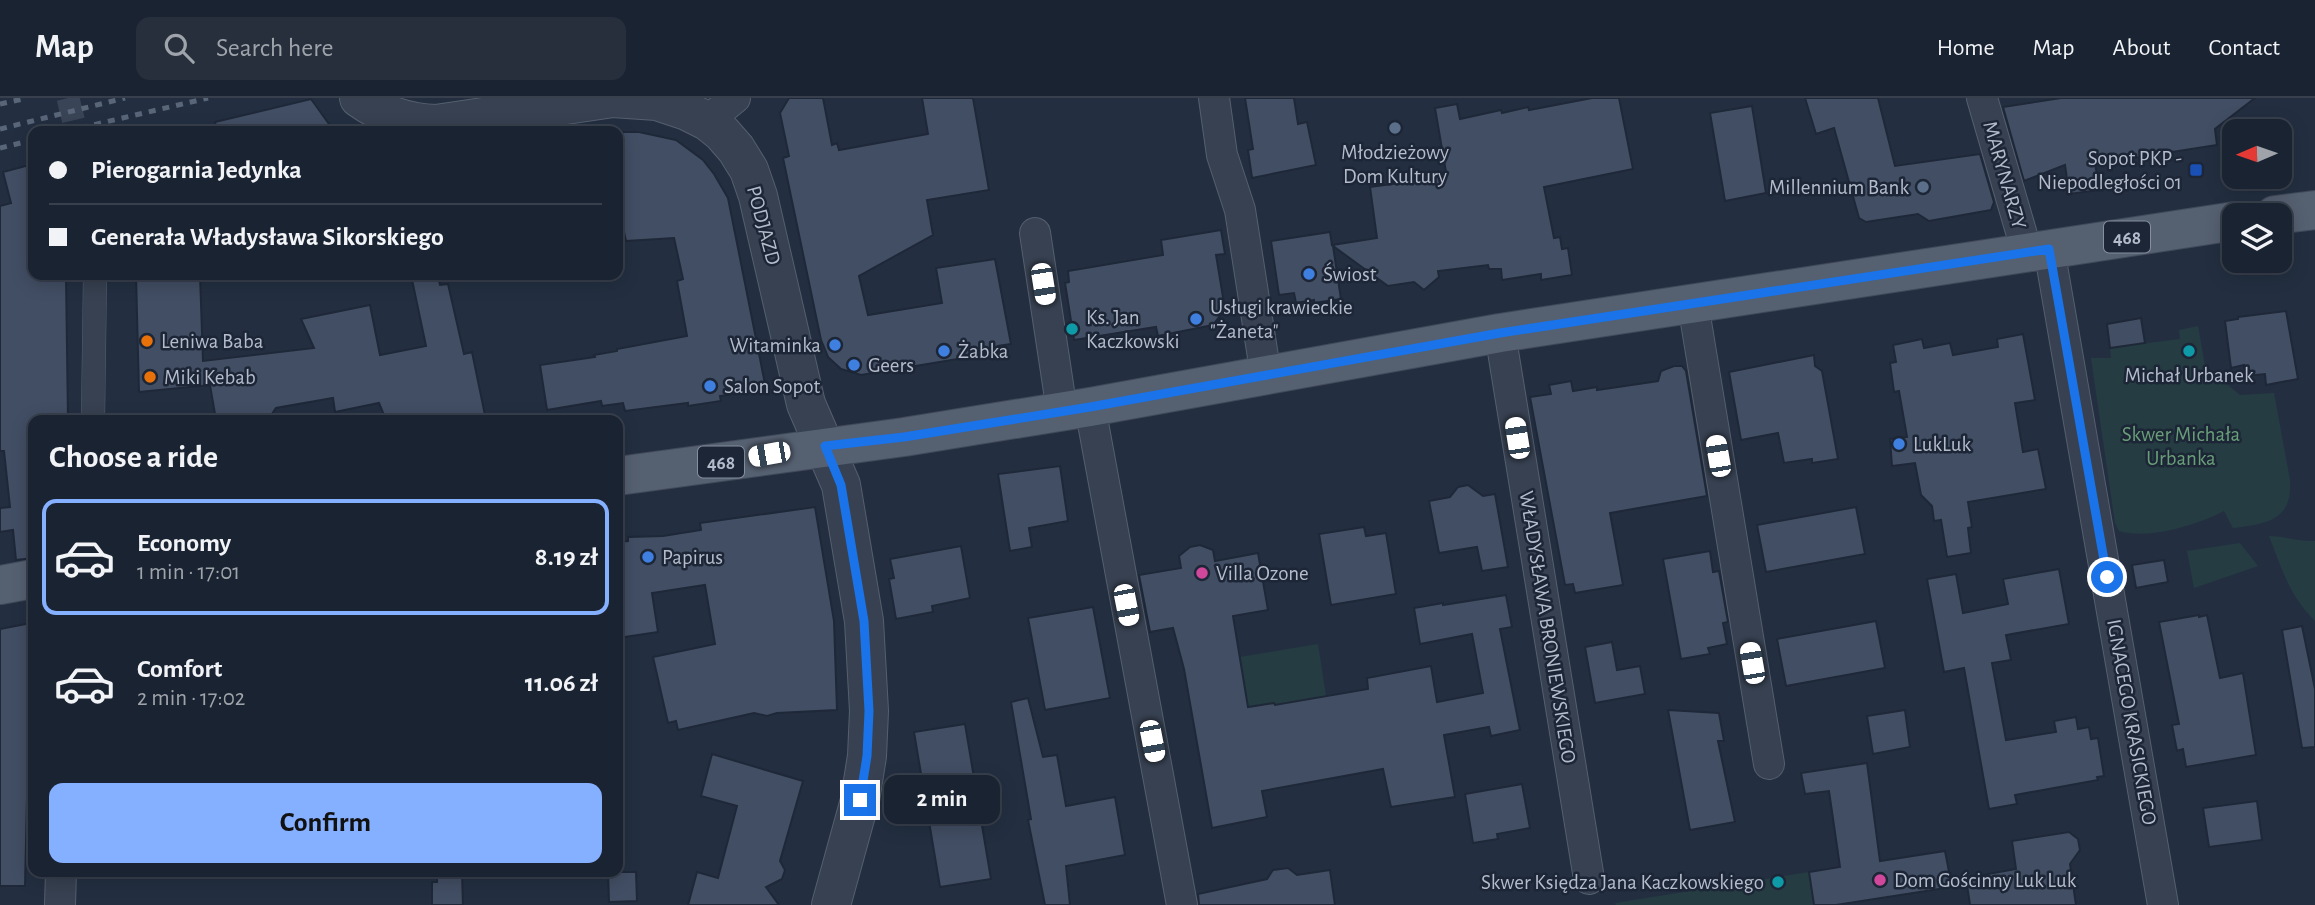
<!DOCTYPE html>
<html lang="en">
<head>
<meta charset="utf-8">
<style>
  :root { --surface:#1a2331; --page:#272f3d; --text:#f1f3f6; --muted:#9fa4ab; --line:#38404d; --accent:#85afff }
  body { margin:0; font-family:"Alegreya Sans",sans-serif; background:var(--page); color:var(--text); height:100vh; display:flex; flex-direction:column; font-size:26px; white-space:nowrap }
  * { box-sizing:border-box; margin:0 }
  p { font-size:23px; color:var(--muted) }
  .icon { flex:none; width:38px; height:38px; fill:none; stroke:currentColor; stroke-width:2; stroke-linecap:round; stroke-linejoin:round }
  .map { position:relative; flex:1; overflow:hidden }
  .details { position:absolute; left:28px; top:317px; width:595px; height:462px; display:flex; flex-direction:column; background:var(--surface); border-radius:14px; box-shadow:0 4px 18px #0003,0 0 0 2px var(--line) }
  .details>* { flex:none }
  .guide { position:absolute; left:28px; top:28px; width:595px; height:154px; border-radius:14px; box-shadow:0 4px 18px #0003,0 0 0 2px var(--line); display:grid; align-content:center; height:154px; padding:0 21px; background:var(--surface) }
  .needle { width:46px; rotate:268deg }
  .tools { position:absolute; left:2222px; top:21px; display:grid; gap:14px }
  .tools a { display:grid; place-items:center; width:70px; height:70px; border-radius:14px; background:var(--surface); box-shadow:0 4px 18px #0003,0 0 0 2px var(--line); font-size:35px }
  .end { position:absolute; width:32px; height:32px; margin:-16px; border:9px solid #1a73e8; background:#fff; box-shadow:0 0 0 4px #fff }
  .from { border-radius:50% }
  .bubble { position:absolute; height:49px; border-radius:14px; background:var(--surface); box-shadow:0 4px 18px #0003,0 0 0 2px var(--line); font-size:23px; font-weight:700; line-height:49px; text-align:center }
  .car { position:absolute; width:21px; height:42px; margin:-21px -10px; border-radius:9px; box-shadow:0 0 5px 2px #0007; background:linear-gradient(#fff 24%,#345 0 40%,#fff 0 76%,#345 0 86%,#fff 0) }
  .guide b { display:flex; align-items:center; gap:24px; height:66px; font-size:26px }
  .guide b+b { border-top:2px solid var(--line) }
  .guide i { width:18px; height:18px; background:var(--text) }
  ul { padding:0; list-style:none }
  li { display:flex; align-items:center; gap:21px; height:116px; margin:0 14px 10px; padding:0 7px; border:4px solid transparent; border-radius:14px }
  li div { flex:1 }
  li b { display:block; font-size:26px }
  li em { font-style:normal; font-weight:700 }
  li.current { border-color:var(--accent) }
  li>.icon { width:63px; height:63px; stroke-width:1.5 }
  h2 { padding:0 21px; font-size:32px; line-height:84px }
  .primary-button { display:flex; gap:14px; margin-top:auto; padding:14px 21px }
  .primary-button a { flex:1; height:80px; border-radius:14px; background:var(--accent); color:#111; font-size:28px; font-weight:700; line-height:80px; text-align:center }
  header { display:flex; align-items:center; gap:42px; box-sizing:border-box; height:98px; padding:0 35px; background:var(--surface); border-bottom:2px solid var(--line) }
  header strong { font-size:33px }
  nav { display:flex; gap:38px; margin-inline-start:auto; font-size:24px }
  .search { width:490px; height:63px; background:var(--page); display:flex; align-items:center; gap:18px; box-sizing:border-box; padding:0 24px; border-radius:14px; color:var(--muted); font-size:26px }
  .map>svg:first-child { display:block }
  .green { fill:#253d42 }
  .building { fill:#424e64; stroke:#1e2838; stroke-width:2 }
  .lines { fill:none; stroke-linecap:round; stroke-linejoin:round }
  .pedestrian-tunnel { stroke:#394456; stroke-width:23; stroke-dasharray:23 11; stroke-linecap:butt }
  .pedestrian-casing { stroke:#555f6e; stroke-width:24 }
  .minor-casing { stroke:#555f6e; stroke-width:32 }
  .tertiary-casing { stroke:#555f6e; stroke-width:40 }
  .primary-casing { stroke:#414a5a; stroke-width:40 }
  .pedestrian { stroke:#374151; stroke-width:23 }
  .minor { stroke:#374151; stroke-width:30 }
  .tertiary { stroke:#374151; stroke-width:38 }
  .primary { stroke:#556071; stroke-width:38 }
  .rail { stroke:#596578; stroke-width:5; stroke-dasharray:7 7; stroke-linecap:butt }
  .route { stroke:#1a73e8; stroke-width:9 }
  .service-dot { fill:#5c6f8a; stroke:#1c2636; stroke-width:2.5 }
  .transit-dot { fill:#1a4fb4; stroke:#1c2636; stroke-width:2.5 }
  .shop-dot { fill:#3f7fe0; stroke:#1c2636; stroke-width:2.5 }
  .culture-dot { fill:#0f9aa8; stroke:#1c2636; stroke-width:2.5 }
  .food-dot { fill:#e8710a; stroke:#1c2636; stroke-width:2.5 }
  .hotel-dot { fill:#d1479c; stroke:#1c2636; stroke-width:2.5 }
  .labels { text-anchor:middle; stroke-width:5; stroke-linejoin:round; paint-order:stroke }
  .shield { fill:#1c2636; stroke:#868f9e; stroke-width:2 }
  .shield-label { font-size:19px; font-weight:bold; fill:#b4bccb }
  .poi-label { font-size:21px; fill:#b4bccb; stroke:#1c2636; text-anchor:start }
  .street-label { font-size:21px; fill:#b4bccb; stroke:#1c2636 }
  .park-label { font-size:21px; fill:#699e78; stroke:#1c2636 }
</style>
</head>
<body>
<header>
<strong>Map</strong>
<div class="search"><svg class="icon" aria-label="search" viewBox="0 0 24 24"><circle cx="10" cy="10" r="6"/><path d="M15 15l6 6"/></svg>Search here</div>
<nav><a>Home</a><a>Map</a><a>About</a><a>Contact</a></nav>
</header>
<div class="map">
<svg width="2315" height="807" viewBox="0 0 2315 807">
  <rect width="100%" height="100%" fill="#232f41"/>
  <path class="green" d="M2198,228L2205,268L2240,297L2274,295L2290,382C2293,423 2265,426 2233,430L2224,413C2197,427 2148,442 2119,433L2115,425L2091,260H2111L2110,250L2180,241L2179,232Z
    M2269,438C2285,438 2299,444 2315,443V523C2289,497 2282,471 2269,438Z
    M2240,445L2258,468L2194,490L2187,453Z
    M1318,546L1326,598L1275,607L1274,605L1249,612L1240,559Z
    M1809,774L1814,807H1616L1615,805Z"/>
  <path class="building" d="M789,0H823L832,47L837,45L839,52L928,36L922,0H973L989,92L927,102L933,137L859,178L868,217L942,205L936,170L995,161L1011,246L998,248L994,255L861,277L841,271L828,259L821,242L783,60L789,58L780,15Z
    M1245,0H1294L1298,26L1307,24L1316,67L1252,80L1248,52L1253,51Z
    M1592,0H1619L1633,71L1544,89L1554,140L1560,139L1562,151L1568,150L1572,177L1541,182V176L1502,182L1501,171H1489L1488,167L1438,173L1439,179L1424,192L1414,184L1388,188L1333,148L1341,201L1314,205V202L1296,205L1294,195L1279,197L1271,143L1330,134L1332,147L1377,140L1370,89L1429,81L1428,76L1446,74L1435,10L1457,6L1460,21L1501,12L1502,15L1528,9L1529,12Z
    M1805,0H1878L1895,68L1980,56L1994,104L1991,112L1929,123L1918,116L1866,124L1859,120L1834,30L1816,36Z
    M2061,0H2255L2215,31L2217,47L2095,66L2100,92L2069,96L2065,67L2024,83L2003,9Z
    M311,1L334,33H217L215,24Z
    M1752,8L1766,95L1725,103L1710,15Z
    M618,34H639L676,42L703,62L714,76L728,100L766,291L720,298L721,303L688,308V305L625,313L623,305L602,308L601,303L547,312L540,267L595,259L594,257L617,253V251L687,238L677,183L683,181L674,140L626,143L618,107Z
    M33,66V177H66L68,322H33V460L16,462L13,432L0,434V410L10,409L4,353H0V108L11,105L3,74Z
    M1221,132L1225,156L1216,157L1225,211L1213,227L1158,238L1156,229L1074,242L1065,185L1069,184L1068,173L1163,157L1161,142Z
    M136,177H200L203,263L314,250L301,221L370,207L380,257L426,248L411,177H438L440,187L448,186L464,256L472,254L486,322H386L379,305L335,314L333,300L276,310L268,322H216L210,287L139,294Z
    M2286,213L2298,281L2266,287L2265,276L2246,278L2244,267L2231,270L2225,223L2238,221V219Z
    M2141,220L2145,245L2110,250L2107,226Z
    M2023,236L2035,302L2015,305L2023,354L2038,351L2046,391L1968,404L1972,429L1968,430L1971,455L1947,459L1941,422L1934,423L1932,408L1921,397L1915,365L1892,368L1890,341L1907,339L1899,293L1894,294L1890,265L1896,264L1893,247L1922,241L1924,250L1950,245L1953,257L1998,249L1997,241Z
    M1814,257L1815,268L1822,273L1838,361L1812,365V361L1784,365L1778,335L1741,342L1729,274Z
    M1674,268H1682L1686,273L1707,398L1610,415L1623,487L1575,495L1573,486L1565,487L1530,299L1551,296L1549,287L1571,283L1573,293L1597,289V292L1658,283L1661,273Z
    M1060,368L1068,423L1029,430L1032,449L1010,453L998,376Z
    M1468,387L1483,398L1495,396L1508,469L1482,473L1477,449L1439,455L1429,403L1450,399L1458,389Z
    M815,409L834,523L837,612L777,615L767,618L754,615L678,632L676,623L668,625L653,559L715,546L705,487L652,495L658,534L618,540V444L628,443V439L663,438L701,432L700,425Z
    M1856,409L1865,456L1766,474L1757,427Z
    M1364,429L1366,438L1386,435L1396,496L1331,507L1319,436Z
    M1200,447L1213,452L1215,463L1258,455L1268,512L1233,518L1248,609L1274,605L1275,607L1368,591L1367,580L1431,568L1437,604L1483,595L1472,536L1420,546L1414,510L1443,505V507L1506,497L1512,529L1500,531L1520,632L1491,638L1489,629L1444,637L1455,699L1391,709L1383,671L1262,693L1267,719L1212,730L1184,571L1173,530L1150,534L1139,477L1181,470L1179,458L1190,449Z
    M961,448L970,500L932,508L933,514L896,521L889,481L894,480L890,461Z
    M1710,453L1713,474L1719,473L1728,524L1723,525L1727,546L1708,550L1710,556L1681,561L1663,461Z
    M2164,462L2168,484L2136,490L2132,467Z
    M2059,471L2069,526L2006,537L2011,562L1992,565L2006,642L2056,634L2054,623L2076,619L2078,631L2089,629L2091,641L2098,640L2104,678L2097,679L2098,682L2015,697L2017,706L1989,711L1964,570L1944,574L1927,481L1956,476L1963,515L2008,506L2003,481Z
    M1093,509L1110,600L1045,612L1028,520Z
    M2199,517V519L2207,517L2220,580L2243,575L2256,657L2186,669L2183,651L2177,653L2172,627L2179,626L2159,524Z
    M1876,523L1885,570L1786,588L1777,541Z
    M31,525L25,788H0V531Z
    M2302,528L2315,591V649L2302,650L2282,532Z
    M1612,544L1617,572L1640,568L1645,596L1595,605L1585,549Z
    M1028,600L1043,659L1057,657L1066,708L1115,699L1125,757L1066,768L1070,807H1045L1028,722L1031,721L1011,604Z
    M1668,612L1719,615L1724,643H1718L1735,724L1690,732Z
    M1905,612L1910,649L1873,656L1867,618Z
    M965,626L991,781L940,789L914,634Z
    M712,656L803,683L780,763L785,772L782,781L766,789L779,807H688L697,774L718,780L737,708L701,698Z
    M1867,665L1880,763L1945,753L1952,789L1836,807H1814L1809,774L1840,769L1829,693L1805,696L1801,675Z
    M1522,686L1530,730L1497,736L1498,741L1473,745L1465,696Z
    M2257,703L2262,742L2209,749L2203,710Z
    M2069,734L2078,741L2080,752L2070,766L2076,807H1970L1966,780L2016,771L2012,743Z
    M1288,770L1297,777L1330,772L1335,807H1199L1198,796L1267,781L1273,772Z
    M437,774H462L463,807H432V784H437Z
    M608,774H636L637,803L609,804Z"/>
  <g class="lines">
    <path class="pedestrian-tunnel" d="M68,0L76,33"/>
    <defs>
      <path id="pedestrian" d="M93,322L95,177"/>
      <path id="minor" d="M1214,0L1222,57L1240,112L1266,278
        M1982,0L2027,154
        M707,23L735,0
        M1035,135L1062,313
        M2049,151L2163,807
        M1693,206L1769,666
        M1500,235L1589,781
        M1090,309L1182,807
        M60,807L61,774"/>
      <path id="tertiary" d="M359,0C381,16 408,25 436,26L613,0L657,3L687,13L707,23L722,35L736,51L749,72L758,98L806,306L841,387L864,523L869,613L867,658L860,702L831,807"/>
      <path id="primary" d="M2275,117L2315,112
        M618,378L904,339L1090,309L1500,235L2235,123
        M0,487L33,481"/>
    </defs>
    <use href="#pedestrian" class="pedestrian-casing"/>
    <use href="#minor" class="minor-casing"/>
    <use href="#tertiary" class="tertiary-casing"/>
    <use href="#primary" class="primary-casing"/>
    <use href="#pedestrian" class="pedestrian"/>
    <use href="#minor" class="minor"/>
    <use href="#tertiary" class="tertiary"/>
    <use href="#primary" class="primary"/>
    <path class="rail" d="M0,6L27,0
      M0,31L125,0
      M67,33L208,0
      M0,50L33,42"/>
  </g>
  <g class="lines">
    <path class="route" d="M860,702L867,658L869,613L864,523L841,387L825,348L904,339L1090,309L1500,235L2049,151L2107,479"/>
  </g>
  <g class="service-dot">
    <circle cx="1395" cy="30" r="7"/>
    <circle cx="1923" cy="89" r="7"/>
  </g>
  <rect class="transit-dot" x="2189" y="65" width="14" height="14" rx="3.5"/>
  <g class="shop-dot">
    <circle cx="1309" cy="176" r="7"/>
    <circle cx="1196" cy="221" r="7"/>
    <circle cx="835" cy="247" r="7"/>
    <circle cx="944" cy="253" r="7"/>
    <circle cx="854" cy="267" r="7"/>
    <circle cx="710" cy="288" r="7"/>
    <circle cx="1899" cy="346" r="7"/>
    <circle cx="648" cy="459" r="7"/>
  </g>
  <g class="culture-dot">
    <circle cx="1072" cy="231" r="7"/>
    <circle cx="2189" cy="253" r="7"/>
    <circle cx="1778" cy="784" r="7"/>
  </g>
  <g class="food-dot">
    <circle cx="147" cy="243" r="7"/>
    <circle cx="150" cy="279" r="7"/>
  </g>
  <g class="hotel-dot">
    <circle cx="1202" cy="475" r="7"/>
    <circle cx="1880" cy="782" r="7"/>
  </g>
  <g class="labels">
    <g class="shield">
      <rect x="2104" y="123.5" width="46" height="31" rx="5"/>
      <rect x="698" y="348.5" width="46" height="31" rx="5"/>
    </g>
    <g class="shield-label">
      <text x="2127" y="146">468</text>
      <text x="721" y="371">468</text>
    </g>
    <g class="poi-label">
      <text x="1395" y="61" text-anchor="middle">Młodzieżowy<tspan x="1395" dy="24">Dom Kultury</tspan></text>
      <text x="2182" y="67" text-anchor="end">Sopot PKP -<tspan x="2182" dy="24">Niepodległości 01</tspan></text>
      <text x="1909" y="96" text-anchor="end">Millennium Bank</text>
      <text x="1323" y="183">Świost</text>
      <text x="1210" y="216">Usługi krawieckie<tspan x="1210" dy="24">"Żaneta"</tspan></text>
      <text x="1086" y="226">Ks. Jan<tspan x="1086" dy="24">Kaczkowski</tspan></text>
      <text x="161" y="250">Leniwa Baba</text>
      <text x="821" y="254" text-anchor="end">Witaminka</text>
      <text x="958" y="260">Żabka</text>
      <text x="868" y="274">Geers</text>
      <text x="2189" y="284" text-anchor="middle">Michał Urbanek</text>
      <text x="164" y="286">Miki Kebab</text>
      <text x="724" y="295">Salon Sopot</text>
      <text x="1913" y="353">LukLuk</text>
      <text x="662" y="466">Papirus</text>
      <text x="1216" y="482">Villa Ozone</text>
      <text x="1894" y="789">Dom Gościnny Luk Luk</text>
      <text x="1764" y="791" text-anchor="end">Skwer Księdza Jana Kaczkowskiego</text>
    </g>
    <g class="street-label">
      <text transform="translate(2005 77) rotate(74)" y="7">MARYNARZY</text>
      <text transform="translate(764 127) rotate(75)" y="7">PODJAZD</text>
      <text transform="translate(1548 529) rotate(81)" y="7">WŁADYSŁAWA BRONIEWSKIEGO</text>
      <text transform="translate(2132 624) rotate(80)" y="7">IGNACEGO KRASICKIEGO</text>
    </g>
    <g class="park-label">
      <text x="2181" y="343">Skwer Michała<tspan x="2181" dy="24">Urbanka</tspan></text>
    </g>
  </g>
</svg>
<div class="tools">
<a><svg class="needle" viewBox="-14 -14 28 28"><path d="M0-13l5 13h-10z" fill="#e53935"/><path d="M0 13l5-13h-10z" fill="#9fa4ab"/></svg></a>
<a><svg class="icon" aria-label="layers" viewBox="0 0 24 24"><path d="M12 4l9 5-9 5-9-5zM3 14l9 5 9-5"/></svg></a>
</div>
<i class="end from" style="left:2107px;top:479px"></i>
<i class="end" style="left:860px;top:702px"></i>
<div class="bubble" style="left:884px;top:677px;width:116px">2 min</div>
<i class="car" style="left:1043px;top:186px;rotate:171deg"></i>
<i class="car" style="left:1517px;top:340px;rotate:351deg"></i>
<i class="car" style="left:769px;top:356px;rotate:260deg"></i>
<i class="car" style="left:1718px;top:358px;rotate:350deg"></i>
<i class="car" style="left:1126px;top:507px;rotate:169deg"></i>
<i class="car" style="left:1752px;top:565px;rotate:350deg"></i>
<i class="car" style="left:1152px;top:643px;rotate:169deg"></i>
<div class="guide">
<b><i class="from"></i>Pierogarnia Jedynka</b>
<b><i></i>Generała Władysława Sikorskiego</b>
</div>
<section class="details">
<h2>Choose a ride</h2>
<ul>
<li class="current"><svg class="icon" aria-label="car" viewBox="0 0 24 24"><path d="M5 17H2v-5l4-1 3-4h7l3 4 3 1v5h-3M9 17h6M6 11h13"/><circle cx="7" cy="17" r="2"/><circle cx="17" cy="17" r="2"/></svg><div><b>Economy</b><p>1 min · 17:01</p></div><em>8.19 zł</em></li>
<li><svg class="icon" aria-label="car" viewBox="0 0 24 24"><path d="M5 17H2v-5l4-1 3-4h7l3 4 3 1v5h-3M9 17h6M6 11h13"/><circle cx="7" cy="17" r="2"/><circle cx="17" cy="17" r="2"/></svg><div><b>Comfort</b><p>2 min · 17:02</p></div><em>11.06 zł</em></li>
</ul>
<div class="primary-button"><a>Confirm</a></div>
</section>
</div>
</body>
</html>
